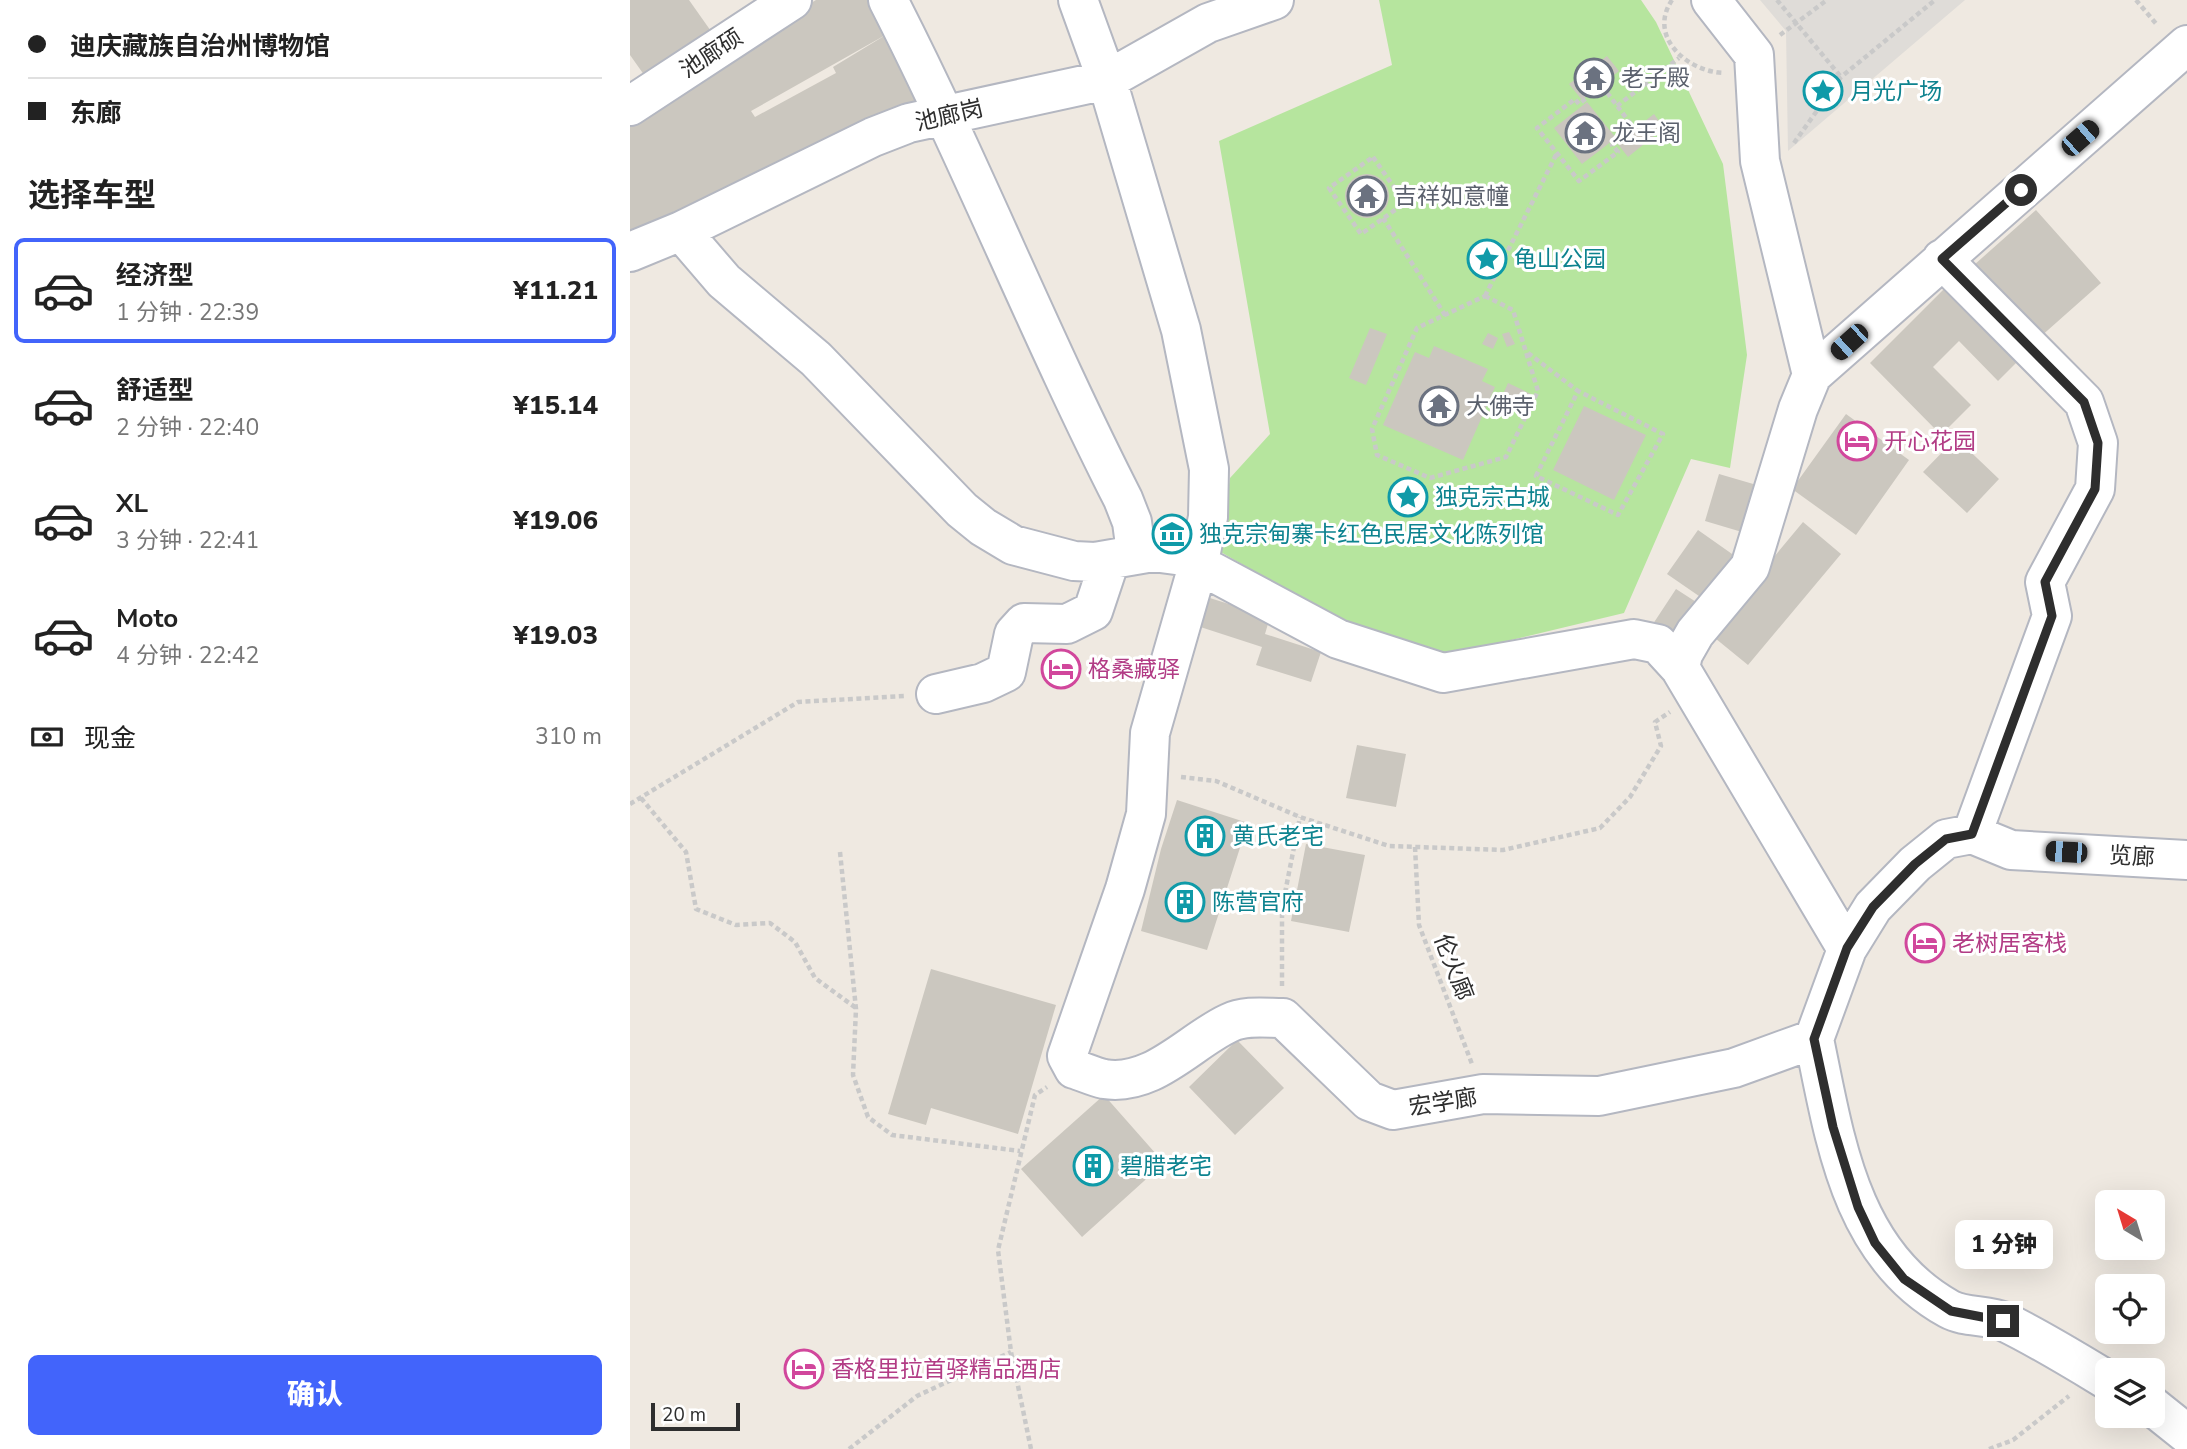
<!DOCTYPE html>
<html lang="zh">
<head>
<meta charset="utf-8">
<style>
  :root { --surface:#fff; --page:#f6f6f6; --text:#222; --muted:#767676; --line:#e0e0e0; --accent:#4264fb }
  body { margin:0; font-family:"Nunito Sans","Noto Sans SC",sans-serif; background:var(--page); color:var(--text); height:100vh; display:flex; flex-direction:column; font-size:26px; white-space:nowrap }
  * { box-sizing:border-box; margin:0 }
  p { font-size:23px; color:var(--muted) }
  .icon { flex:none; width:38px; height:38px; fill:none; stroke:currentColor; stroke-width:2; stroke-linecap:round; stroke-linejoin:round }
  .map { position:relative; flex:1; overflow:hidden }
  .details { display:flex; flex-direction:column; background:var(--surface); width:630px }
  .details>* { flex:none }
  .banner { display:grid; align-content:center; height:154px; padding:0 28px; background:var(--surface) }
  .needle { width:46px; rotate:322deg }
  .controls { position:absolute; left:1465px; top:1190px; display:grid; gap:14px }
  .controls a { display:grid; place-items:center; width:70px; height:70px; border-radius:10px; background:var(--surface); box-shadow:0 7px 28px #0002; font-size:35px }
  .scale { position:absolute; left:21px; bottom:18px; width:89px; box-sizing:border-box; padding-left:7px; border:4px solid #2e2e2e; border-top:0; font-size:19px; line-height:24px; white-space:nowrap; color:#2e2e2e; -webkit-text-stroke:5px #fff; paint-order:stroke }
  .end { position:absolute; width:32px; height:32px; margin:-16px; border:9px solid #2e2e2e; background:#fff; box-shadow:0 0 0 4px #fff }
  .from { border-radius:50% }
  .bubble { position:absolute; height:49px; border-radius:10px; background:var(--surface); box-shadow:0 7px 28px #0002; font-size:23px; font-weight:800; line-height:49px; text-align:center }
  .car { position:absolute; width:21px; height:42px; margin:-21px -10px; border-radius:9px; box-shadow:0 0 5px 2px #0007; background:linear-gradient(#222 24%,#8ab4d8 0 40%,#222 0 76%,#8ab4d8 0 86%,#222 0) }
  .banner b { display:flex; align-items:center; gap:24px; height:66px; font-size:26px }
  .banner b+b { border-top:2px solid var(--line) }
  .banner i { width:18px; height:18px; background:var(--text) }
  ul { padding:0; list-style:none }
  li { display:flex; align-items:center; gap:21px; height:105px; margin:0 14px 10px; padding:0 14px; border:4px solid transparent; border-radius:10px }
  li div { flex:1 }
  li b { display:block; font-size:26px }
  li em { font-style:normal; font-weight:800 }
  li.active { border-color:var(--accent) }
  li>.icon { width:63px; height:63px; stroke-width:1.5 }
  h2 { padding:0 28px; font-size:32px; line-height:84px }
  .pay { display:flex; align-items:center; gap:18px; height:77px; padding:0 28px; font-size:26px }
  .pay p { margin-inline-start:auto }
  .action { display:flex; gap:14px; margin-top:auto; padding:14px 28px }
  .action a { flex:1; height:80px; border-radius:10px; background:var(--accent); color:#fff; font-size:28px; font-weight:800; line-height:80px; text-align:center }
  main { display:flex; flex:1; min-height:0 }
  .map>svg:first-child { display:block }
  .green { fill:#b6e59e }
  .plaza { fill:#dfdcd8 }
  .building { fill:#cbc7bf; fill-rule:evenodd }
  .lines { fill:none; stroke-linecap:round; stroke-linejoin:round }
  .minor-casing { stroke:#b4b7c1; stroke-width:42 }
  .path { stroke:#c9c9c9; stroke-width:4.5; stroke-dasharray:5 3.5; stroke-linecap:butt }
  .minor { stroke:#fff; stroke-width:38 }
  .route { stroke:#2e2e2e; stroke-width:9 }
  .labels { text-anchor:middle; stroke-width:6; stroke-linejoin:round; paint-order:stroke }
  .street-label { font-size:23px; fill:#2e2e2e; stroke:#fff }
  .worship-label { font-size:23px; fill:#5b616d; stroke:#fff; text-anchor:start }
  .culture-label { font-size:23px; fill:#0d838f; stroke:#fff; text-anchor:start }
  .hotel-label { font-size:23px; fill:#b23c85; stroke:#fff; text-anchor:start }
</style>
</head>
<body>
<main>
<section class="details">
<div class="banner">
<b><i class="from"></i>迪庆藏族自治州博物馆</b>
<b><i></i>东廊</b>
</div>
<h2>选择车型</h2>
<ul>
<li class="active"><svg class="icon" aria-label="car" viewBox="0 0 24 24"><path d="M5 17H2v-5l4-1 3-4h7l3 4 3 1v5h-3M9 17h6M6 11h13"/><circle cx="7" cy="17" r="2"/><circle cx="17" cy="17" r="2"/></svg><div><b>经济型</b><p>1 分钟 · 22:39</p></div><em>¥11.21</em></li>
<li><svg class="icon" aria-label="car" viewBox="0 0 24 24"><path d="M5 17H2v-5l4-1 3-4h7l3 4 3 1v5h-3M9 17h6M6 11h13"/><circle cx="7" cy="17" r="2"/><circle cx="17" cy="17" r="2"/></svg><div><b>舒适型</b><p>2 分钟 · 22:40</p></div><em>¥15.14</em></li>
<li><svg class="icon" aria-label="car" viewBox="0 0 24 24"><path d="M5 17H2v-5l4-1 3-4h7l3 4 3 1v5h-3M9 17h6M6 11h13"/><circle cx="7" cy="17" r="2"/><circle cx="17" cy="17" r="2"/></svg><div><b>XL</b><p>3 分钟 · 22:41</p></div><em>¥19.06</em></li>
<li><svg class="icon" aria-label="car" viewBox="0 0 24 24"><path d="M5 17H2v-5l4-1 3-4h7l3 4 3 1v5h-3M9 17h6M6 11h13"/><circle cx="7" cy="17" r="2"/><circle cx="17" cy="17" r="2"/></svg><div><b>Moto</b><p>4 分钟 · 22:42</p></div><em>¥19.03</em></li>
</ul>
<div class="pay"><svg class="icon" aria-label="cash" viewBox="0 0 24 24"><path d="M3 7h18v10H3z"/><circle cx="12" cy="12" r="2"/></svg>现金<p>310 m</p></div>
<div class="action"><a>确认</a></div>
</section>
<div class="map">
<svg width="1557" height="1449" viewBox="0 0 1557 1449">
  <rect width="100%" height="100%" fill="#efe9e1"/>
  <path class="green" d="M749,0H1011L1026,22L1093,164L1117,355L1100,468L1061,459L994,613L806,658L714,623L589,551L600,478L640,434L589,141L762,65Z"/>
  <path class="plaza" d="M1130,0H1335L1158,151L1156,31Z"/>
  <path class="building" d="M0,0H59L83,34L17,79L0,55Z
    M186,0H255L308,106L0,244V114ZM259,33L203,67L206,73L125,117L121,111Z
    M977,56L989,71L952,100L939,84Z
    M957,102L986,138L952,164L924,128Z
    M1024,114L1034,128L998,157L987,143Z
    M715 196a22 22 0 1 1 44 0a22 22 0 1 1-44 0Z
    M1406,210L1471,283L1409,338L1344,265Z
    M1320,283L1393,356L1368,381L1329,341L1303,367L1341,405L1311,435L1240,363Z
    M740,328L757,334L736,385L719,378Z
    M879,332L885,344L877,347L872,334Z
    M858,333L868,338L863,349L852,344Z
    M804,346L858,369L852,381L865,387L833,460L753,425L785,352L799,358Z
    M878,383L901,394L893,409L871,399Z
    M954,406L1016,435L984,500L923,470Z
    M1216,414L1279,460L1226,535L1162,489Z
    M1326,438L1369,479L1337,513L1293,472Z
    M1089,474L1137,488L1122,535L1075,521Z
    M1173,522L1211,554L1118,665L1080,634Z
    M1068,530L1112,561L1082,605L1037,574Z
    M1046,589L1077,609L1050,650L1019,630Z
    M564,593L640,617L635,634L691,652L681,682L626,665L632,647L555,622Z
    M727,745L776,754L766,807L716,798Z
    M547,800L618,823L577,950L511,931L531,849Z
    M676,844L735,855L719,932L661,921Z
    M301,969L426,1005L388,1134L301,1108L296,1125L258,1114Z
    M607,1040L654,1088L605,1135L559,1087Z
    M474,1095L534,1163L452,1237L391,1169Z"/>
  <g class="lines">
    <defs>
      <path id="minor" d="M258,0C342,164 409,334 493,499L502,522L506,552
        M448,0L477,80L551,330L579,469L578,517L569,562L520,733L516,814L495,889L437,1056L444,1069C454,1072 464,1077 474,1079C523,1087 560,1041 599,1023C615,1015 636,1018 653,1018L739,1101L763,1110L853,1094L969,1096L1104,1068L1184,1039
        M1081,0L1124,55L1130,161L1182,375L1168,409L1120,567L1065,633L1053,654L1050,668L1217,949
        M0,106L162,0
        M51,231L94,281L186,359L332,510L353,527L383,545L444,561L465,562L523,552L553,556L708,639L813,673L1004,639L1028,644L1050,668
        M0,252L51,231L243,137L279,123L477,80L578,23L644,0
        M1312,259L1454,402L1468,443L1465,489L1415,582L1422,616L1342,834
        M1182,375L1557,45
        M306,694L353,683L376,672L384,634L394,623L437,624L463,611L480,560
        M1184,1039L1217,949L1243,907L1285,864L1316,839L1342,834L1381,850L1557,860
        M1184,1039C1205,1140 1220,1254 1319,1309C1335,1318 1358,1314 1375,1322C1410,1339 1444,1360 1477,1380
        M1522,1406L1557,1434"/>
    </defs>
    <use href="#minor" class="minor-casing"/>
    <path class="path" d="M1042,0C1017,37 1058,72 1094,73
      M1147,0L1211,77
      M1506,0L1528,26
      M1150,35L1197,0
      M972,86L1004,128L982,145L988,152L949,181L907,128L945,99L949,104Z
      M987,106L1049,58
      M1164,143L1211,77L1305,0
      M743,157L775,203L731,234L699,188Z
      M753,218L815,315
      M855,296L883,310L908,391L876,457L800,478L747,455L742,429L787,328Z
      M855,296L927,153
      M898,353L948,391L906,476L988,515L1033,434L948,391
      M551,777L586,781L670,817L759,846L873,850L970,828L1000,797L1031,746L1025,722L1040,712
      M11,798L56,852L66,909L106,925L140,923L165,942L185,978L226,1008
      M0,804L168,702L274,696
      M785,847L789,925L842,1064
      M210,852L226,1009L223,1075L238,1117L262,1135L390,1151
      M652,986V908L670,817
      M219,1449L287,1396L381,1352
      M401,1449L381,1352L368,1250L405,1095L417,1087
      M1359,1449L1383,1440L1439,1396"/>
    <use href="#minor" class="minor"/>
  </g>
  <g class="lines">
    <path class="route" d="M1373,1321L1321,1311L1274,1279L1245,1243L1228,1207L1203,1127L1184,1039L1217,948L1243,907L1285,864L1316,839L1342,834L1422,616L1415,582L1465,489L1468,443L1454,402L1312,259L1391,190"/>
  </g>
  <defs>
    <symbol id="temple-ring" viewBox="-11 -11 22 22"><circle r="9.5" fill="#fff" stroke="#6b7280" stroke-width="1.5"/><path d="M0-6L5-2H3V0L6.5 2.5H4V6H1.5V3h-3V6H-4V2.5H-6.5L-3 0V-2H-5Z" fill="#6b7280"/></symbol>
    <symbol id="sight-ring" viewBox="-11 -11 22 22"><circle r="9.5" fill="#fff" stroke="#0f9aa8" stroke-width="1.5"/><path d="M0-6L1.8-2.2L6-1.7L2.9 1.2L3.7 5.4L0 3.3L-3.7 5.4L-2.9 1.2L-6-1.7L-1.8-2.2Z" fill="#0f9aa8"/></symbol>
    <symbol id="hotel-ring" viewBox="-11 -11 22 22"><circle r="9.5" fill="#fff" stroke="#d1479c" stroke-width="1.5"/><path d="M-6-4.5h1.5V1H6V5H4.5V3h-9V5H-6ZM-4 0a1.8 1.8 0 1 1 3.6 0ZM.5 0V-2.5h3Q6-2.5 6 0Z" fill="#d1479c"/></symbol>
    <symbol id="museum-ring" viewBox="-11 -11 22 22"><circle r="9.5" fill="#fff" stroke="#0f9aa8" stroke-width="1.5"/><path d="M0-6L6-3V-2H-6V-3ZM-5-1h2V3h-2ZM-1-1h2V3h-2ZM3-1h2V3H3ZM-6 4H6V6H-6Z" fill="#0f9aa8"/></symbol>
    <symbol id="building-ring" viewBox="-11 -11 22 22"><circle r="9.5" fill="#fff" stroke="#0f9aa8" stroke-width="1.5"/><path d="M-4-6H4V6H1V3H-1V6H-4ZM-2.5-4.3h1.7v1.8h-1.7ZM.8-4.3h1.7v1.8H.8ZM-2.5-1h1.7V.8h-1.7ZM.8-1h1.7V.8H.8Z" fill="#0f9aa8"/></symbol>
  </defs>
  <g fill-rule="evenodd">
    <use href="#temple-ring" x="942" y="56" width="44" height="44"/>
    <use href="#sight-ring" x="1171" y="69" width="44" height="44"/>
    <use href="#temple-ring" x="933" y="111" width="44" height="44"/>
    <use href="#temple-ring" x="715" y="174" width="44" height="44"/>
    <use href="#sight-ring" x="835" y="237" width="44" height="44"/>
    <use href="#temple-ring" x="787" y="384" width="44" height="44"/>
    <use href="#hotel-ring" x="1205" y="419" width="44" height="44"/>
    <use href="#sight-ring" x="756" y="475" width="44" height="44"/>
    <use href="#museum-ring" x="520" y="512" width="44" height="44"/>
    <use href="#hotel-ring" x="409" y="647" width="44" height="44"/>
    <use href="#building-ring" x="553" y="814" width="44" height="44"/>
    <use href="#building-ring" x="533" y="880" width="44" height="44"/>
    <use href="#hotel-ring" x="1273" y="921" width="44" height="44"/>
    <use href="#building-ring" x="441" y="1144" width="44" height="44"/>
    <use href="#hotel-ring" x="152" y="1347" width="44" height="44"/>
  </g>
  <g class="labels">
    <g class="street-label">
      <text transform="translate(81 53) rotate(-33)" y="8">池廊硕</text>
      <text transform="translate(319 115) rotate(-13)" y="8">池廊岗</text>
      <text transform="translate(1502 856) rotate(3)" y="8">览廊</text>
      <text transform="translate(824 967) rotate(69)" y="8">伦火廊</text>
      <text transform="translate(813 1102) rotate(-9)" y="8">宏学廊</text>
    </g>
    <g class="worship-label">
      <text x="991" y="86">老子殿</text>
      <text x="982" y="141">龙王阁</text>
      <text x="764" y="204">吉祥如意幢</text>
      <text x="836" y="414">大佛寺</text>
    </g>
    <g class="culture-label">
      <text x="1220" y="99">月光广场</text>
      <text x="884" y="267">龟山公园</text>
      <text x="805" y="505">独克宗古城</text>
      <text x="569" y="542">独克宗甸寨卡红色民居文化陈列馆</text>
      <text x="602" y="844">黄氏老宅</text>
      <text x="582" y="910">陈营官府</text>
      <text x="490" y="1174">碧腊老宅</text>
    </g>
    <g class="hotel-label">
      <text x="1254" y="449">开心花园</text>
      <text x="458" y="677">格桑藏驿</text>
      <text x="1322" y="951">老树居客栈</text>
      <text x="201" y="1377">香格里拉首驿精品酒店</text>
    </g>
  </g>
</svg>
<div class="controls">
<a><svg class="needle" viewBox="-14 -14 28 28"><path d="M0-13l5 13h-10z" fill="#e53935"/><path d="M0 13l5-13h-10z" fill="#767676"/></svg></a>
<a><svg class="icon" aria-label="locate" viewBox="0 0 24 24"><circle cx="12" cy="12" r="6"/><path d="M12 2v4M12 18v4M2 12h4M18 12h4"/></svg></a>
<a><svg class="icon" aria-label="layers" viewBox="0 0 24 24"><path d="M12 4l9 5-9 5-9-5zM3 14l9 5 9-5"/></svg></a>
</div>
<div class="scale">20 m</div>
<i class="end from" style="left:1391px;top:190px"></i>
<i class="end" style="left:1373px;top:1321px"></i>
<div class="bubble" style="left:1325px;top:1220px;width:98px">1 分钟</div>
<i class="car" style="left:1450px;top:138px;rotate:49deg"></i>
<i class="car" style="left:1219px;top:342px;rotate:228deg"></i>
<i class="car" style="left:1436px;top:852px;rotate:273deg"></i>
</div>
</main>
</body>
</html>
